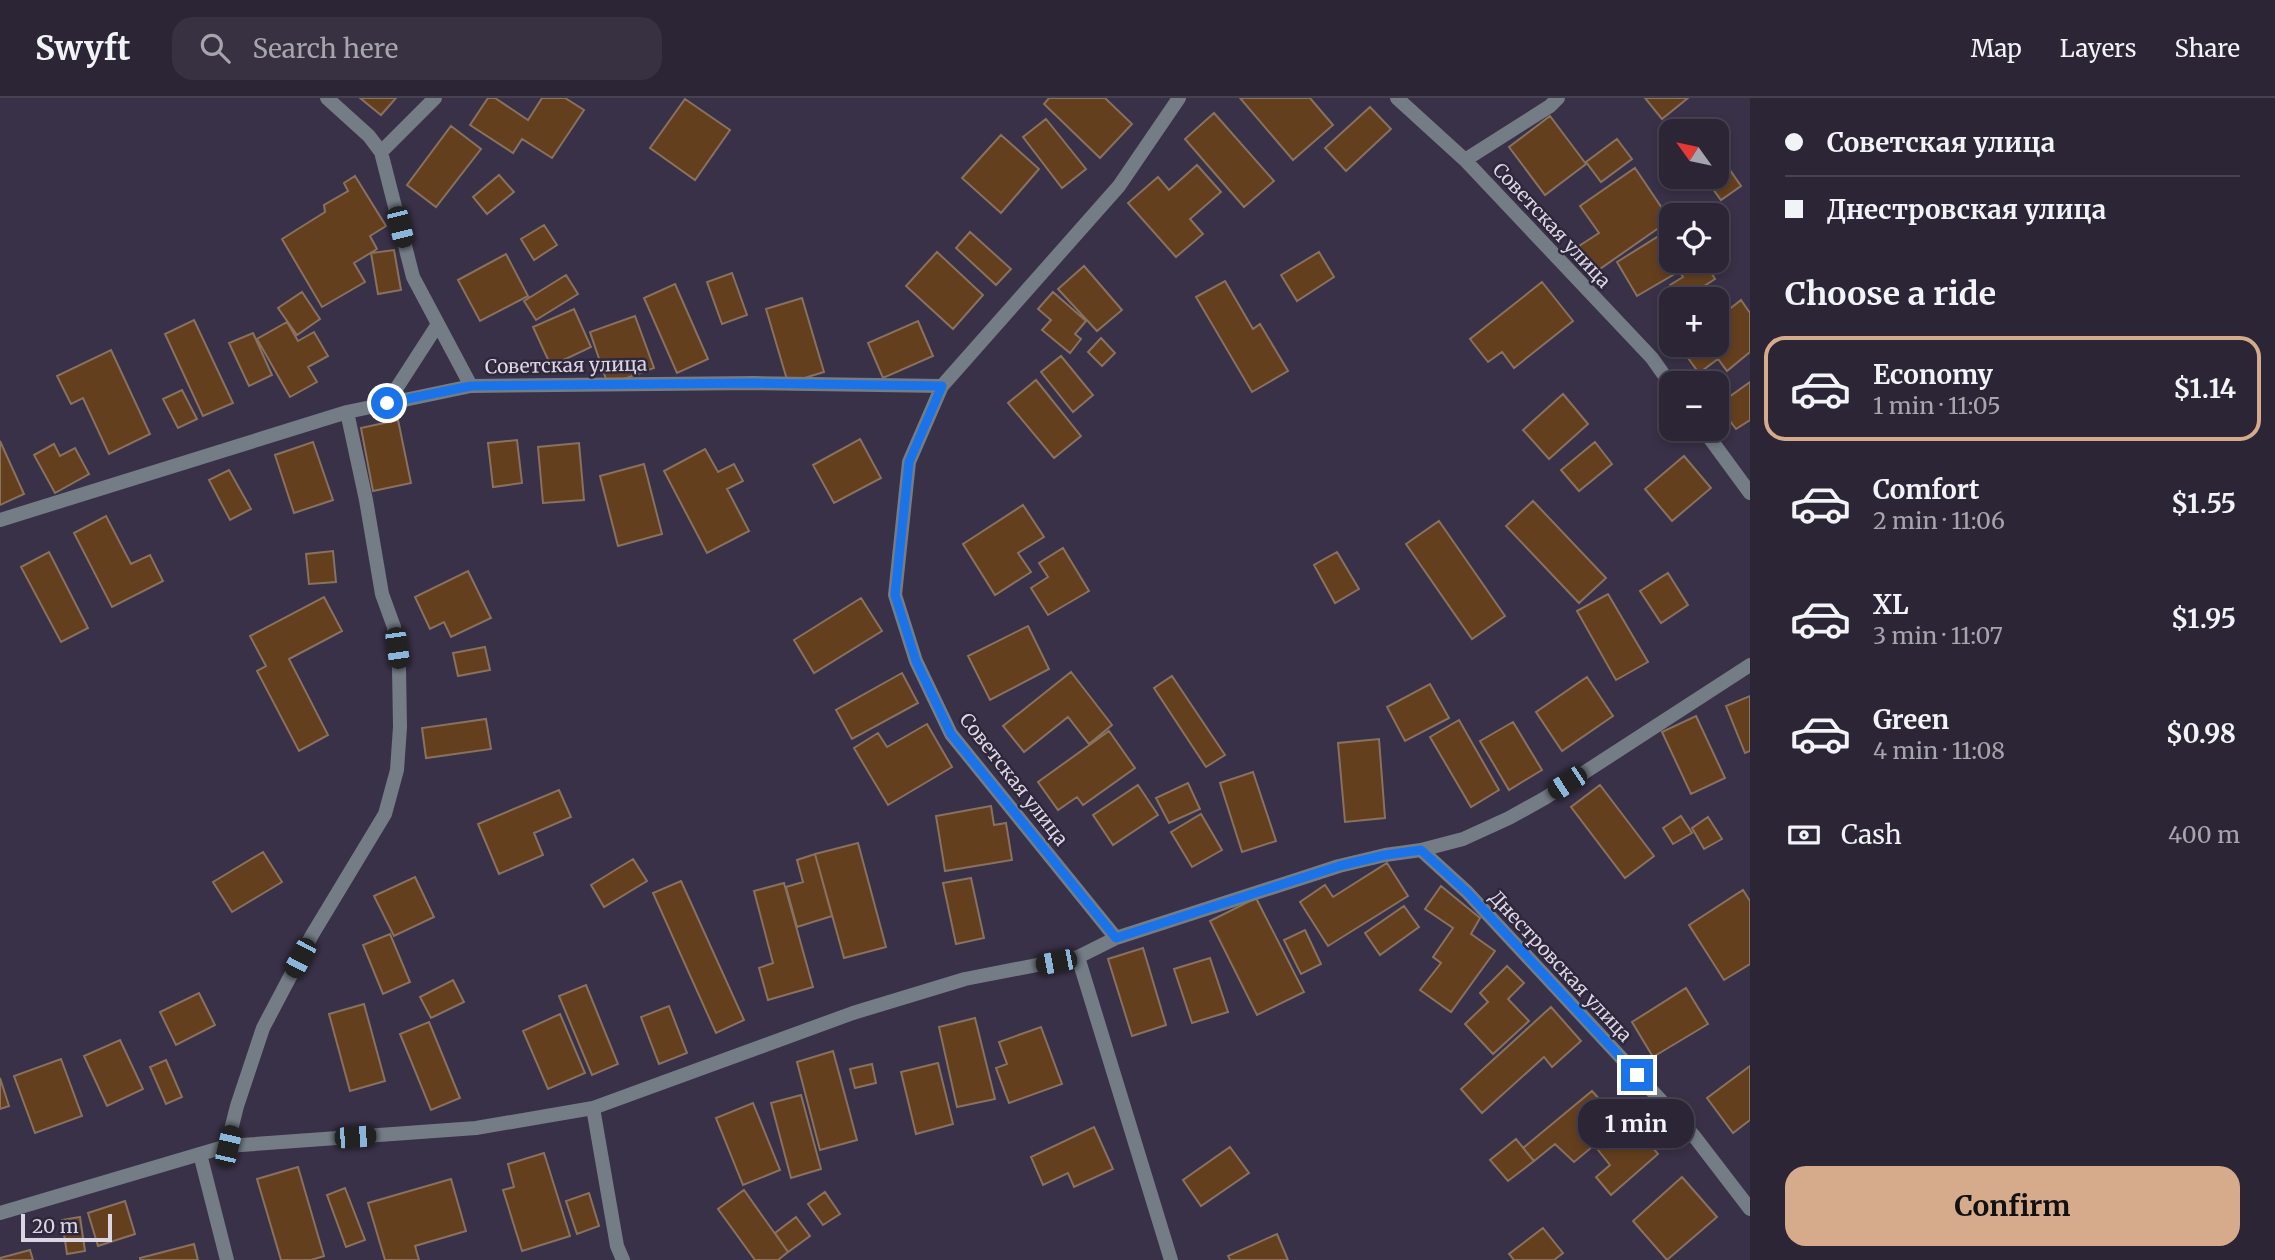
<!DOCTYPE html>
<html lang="en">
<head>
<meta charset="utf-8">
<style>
  :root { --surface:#2b2535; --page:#373141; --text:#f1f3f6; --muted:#a6a5ad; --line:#474250; --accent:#d6ab8b }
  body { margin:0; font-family:Merriweather,serif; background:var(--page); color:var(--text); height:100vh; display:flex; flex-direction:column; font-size:26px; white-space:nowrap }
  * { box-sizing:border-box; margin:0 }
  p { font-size:23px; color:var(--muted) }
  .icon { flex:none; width:38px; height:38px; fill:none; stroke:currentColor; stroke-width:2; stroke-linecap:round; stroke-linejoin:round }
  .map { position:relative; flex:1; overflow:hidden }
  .panel { display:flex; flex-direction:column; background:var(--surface); width:525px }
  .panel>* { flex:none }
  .hud { display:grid; align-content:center; height:154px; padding:0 35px; background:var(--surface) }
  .needle { width:46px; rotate:303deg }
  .controls { position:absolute; left:1659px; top:21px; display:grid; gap:14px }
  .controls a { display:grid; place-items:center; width:70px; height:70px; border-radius:14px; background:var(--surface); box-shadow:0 4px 10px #0003,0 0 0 2px var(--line); font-size:35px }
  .scale { position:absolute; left:21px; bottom:18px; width:91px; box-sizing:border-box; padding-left:7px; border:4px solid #dbd6e4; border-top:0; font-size:19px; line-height:24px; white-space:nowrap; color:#dbd6e4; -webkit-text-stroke:5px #2f273c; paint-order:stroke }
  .end { position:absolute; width:32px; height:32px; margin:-16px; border:9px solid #1a73e8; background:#fff; box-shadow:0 0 0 4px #fff }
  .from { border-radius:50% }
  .bubble { position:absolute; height:49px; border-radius:21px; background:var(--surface); box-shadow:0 4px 10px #0003,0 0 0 2px var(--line); font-size:23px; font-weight:700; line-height:49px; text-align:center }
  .car { position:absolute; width:21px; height:42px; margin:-21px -10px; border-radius:9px; box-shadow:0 0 5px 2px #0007; background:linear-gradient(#222 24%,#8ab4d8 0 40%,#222 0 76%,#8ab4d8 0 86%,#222 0) }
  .hud b { display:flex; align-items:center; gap:24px; height:66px; font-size:26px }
  .hud b+b { border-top:2px solid var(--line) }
  .hud i { width:18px; height:18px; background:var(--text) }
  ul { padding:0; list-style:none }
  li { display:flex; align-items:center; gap:21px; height:105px; margin:0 14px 10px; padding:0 21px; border:4px solid transparent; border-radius:21px }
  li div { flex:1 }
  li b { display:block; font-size:26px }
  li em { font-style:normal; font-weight:700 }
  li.current { border-color:var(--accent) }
  li>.icon { width:63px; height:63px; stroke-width:1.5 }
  h2 { padding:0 35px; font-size:32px; line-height:84px }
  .pay { display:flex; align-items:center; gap:18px; height:77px; padding:0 35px; font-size:26px }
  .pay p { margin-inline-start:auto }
  .cta { display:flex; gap:14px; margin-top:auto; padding:14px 35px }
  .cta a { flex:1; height:80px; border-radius:21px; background:var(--accent); color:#111; font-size:28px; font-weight:700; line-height:80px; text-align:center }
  header { display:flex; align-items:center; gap:42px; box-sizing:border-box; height:98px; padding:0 35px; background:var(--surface); border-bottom:2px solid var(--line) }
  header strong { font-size:33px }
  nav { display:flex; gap:38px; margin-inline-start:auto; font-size:24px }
  .search { width:490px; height:63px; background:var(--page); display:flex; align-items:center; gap:18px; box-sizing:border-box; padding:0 24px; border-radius:21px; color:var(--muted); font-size:26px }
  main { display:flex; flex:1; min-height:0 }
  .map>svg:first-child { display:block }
  .building { fill:#643f1e; stroke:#88715f; stroke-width:2 }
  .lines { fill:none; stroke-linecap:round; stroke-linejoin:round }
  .lane { stroke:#747c86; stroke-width:14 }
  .street { stroke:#747c86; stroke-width:14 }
  .route { stroke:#1a73e8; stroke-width:9 }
  .labels { text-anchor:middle; stroke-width:5; stroke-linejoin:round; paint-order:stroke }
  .street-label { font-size:19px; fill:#dbd6e4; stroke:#2f273c }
</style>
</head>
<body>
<header>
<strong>Swyft</strong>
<div class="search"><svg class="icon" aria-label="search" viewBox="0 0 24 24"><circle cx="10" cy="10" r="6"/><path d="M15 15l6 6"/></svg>Search here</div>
<nav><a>Map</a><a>Layers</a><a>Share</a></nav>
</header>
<main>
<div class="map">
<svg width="1750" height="1162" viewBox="0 0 1750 1162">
  <rect width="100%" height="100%" fill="#393147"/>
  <path class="building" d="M360,0H396L381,17Z
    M488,0H495L528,22L542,0H565L584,12L552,60L522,41L513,55L470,27Z
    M1049,0H1105L1132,26L1100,60L1044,6Z
    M1240,0H1310L1333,27L1293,62Z
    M1645,0H1688L1662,21Z
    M685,1L730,32L695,82L650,50Z
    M1370,9L1391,31L1346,73L1325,50Z
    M1214,15L1274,83L1244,109L1185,41Z
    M1550,18L1586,66L1545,97L1509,49Z
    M1046,21L1086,71L1062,90L1023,39Z
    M451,28L481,51L436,109L407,87Z
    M1001,37L1039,71L1001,115L962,80Z
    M1617,41L1632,61L1601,84L1586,64Z
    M1721,59L1741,88L1721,102L1704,79H1717V62Z
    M1197,67L1221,94L1190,121L1203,136L1176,159L1128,105L1158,79L1169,92Z
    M1635,70L1670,122L1597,173L1579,148L1599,135L1580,108Z
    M499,77L514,94L487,116L473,99Z
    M355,78L386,128L370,138L377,151L354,165L365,184L322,209L282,141L325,114L324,107L348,93L344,85Z
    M544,127L557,147L534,162L521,141Z
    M970,134L1011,171L996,187L956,150Z
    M1662,136L1671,151V163H1679L1683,171L1637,198L1617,164Z
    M394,152L401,192L378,196L371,155Z
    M937,154L983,197L953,231L906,188Z
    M1319,154L1334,179L1297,203L1281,177Z
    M506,156L528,198L480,223L458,182Z
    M1695,163H1704L1715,181L1684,201H1678L1670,187L1683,179L1679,173Z
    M1084,168L1122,212L1097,233L1058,191Z
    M732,175L747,217L722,226L707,184Z
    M566,177L578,196L536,222L524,203Z
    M1225,183L1253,231L1260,226L1288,273L1252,294L1196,199Z
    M1542,184L1573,223L1514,270L1502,254L1488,264L1470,241Z
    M675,186L708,261L677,275L644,200Z
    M302,194L320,221L297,237L278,210Z
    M1053,194L1086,223L1075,236L1081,241L1070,255L1042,232L1051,222L1038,211Z
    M802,200L824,274L788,285L766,211Z
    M1741,202L1750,215V254L1727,273L1718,261L1699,275L1680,249L1683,247H1717V221Z
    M574,211L591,249L551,268L533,229Z
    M635,218L654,270L608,287L590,234Z
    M194,222L233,305L203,318L165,236Z
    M918,223L933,258L883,280L868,245Z
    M287,224L298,243L314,234L328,258L308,269L317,284L290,299L257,241Z
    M253,235L272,277L249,288L229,245Z
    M1101,240L1115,255L1102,268L1088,254Z
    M111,252L150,336L109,356L83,300L71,306L57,278Z
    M1061,258L1093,297L1073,314L1041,274Z
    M1036,282L1081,338L1054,360L1008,305Z
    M1750,284V322L1736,331L1718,307Z
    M182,292L197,321L178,330L163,301Z
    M1563,296L1588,326L1549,361L1523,332Z
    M398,322L411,385L373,393L361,330Z
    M860,341L881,380L834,405L813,367Z
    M517,342L522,385L493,389L488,345Z
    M0,343L24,396L0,407Z
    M313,344L333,402L294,415L275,357Z
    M1595,344L1612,366L1579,393L1561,372Z
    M579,345L584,402L543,405L538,349Z
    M54,346L60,358L75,350L89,376L55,395L34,357Z
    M705,351L718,374L734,366L743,383L727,391L749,433L707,455L664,373Z
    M1684,358L1711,390L1672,423L1645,391Z
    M644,366L662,436L618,448L600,378Z
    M229,372L251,411L230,422L209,382Z
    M1533,403L1606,480L1579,505L1506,428Z
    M1023,407L1044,439L1018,455L1031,474L995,497L963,446Z
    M106,418L131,466L150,457L163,483L112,509L74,435Z
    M1439,423L1505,518L1472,541L1406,446Z
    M1063,450L1089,493L1048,517L1031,490L1048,479L1039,465Z
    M333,453L336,484L309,486L306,456Z
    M49,454L88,530L61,544L21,469Z
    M1337,454L1359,491L1335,505L1314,467Z
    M468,473L491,520L451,539L444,524L430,531L415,499Z
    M1668,475L1688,507L1661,525L1640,493Z
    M1608,496L1648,564L1616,582L1577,513Z
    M324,499L342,533L289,561L328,637L299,653L257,573L266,568L250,538Z
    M861,500L882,533L814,575L794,542Z
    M1028,528L1049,571L990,602L968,558Z
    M485,549L490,572L458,578L453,555Z
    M1071,574L1112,627L1089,646L1068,619L1024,654L1003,628Z
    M902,575L918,605L852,641L836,612Z
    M1172,578L1225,657L1206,669L1154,590Z
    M1587,579L1613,618L1562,653L1536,614Z
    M1430,586L1449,620L1405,643L1387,609Z
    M1750,598V653L1745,655L1726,608Z
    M1696,618L1725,680L1691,696L1662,634Z
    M486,621L491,651L426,660L422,630Z
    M1459,622L1499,692L1471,709L1430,639Z
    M1513,624L1542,672L1509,692L1480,643Z
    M927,626L952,669L888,707L854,650L878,635L887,649Z
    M1109,633L1135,670L1083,707L1077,699L1058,712L1038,684Z
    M1379,641L1385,720L1345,724L1338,645Z
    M1253,674L1276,743L1242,754L1220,685Z
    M1188,685L1200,711L1169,725L1156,700Z
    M1138,687L1158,717L1113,747L1093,717Z
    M1600,687L1654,758L1625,780L1571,709Z
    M559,692L571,719L534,735L543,757L499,776L478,726Z
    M991,708L994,727L1006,725L1012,762L945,773L936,718Z
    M1201,716L1222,752L1192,769L1171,734Z
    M1681,718L1692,735L1673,746L1663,730Z
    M1708,719L1722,741L1704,751L1692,730Z
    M858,745L886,849L844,860L815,756Z
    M263,754L282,784L232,814L213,784Z
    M815,756L832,818L797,829L786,789L803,784L797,762Z
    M633,761L647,783L604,809L591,787Z
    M1387,765L1408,798L1328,848L1300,804L1325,787L1333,799Z
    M415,779L434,819L394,838L374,798Z
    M971,780L984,840L956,846L943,785Z
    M681,783L744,922L716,935L653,795Z
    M784,785L813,889L768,902L759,870L773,865L754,793Z
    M1441,788L1480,820L1471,836L1495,853L1451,914L1420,892L1441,865L1433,859L1453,830L1425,811Z
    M1743,792L1750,803V866L1724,882L1689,827Z
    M1256,800L1304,894L1257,917L1210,823Z
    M1404,808L1419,829L1380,857L1365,835Z
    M1305,832L1321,866L1301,876L1284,842Z
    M390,836L410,884L383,896L363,847Z
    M1143,850L1166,927L1132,938L1108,861Z
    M1210,860L1228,914L1192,925L1174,871Z
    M1507,868L1524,885L1508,901L1529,923L1493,956L1465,926L1488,904L1480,895Z
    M453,882L464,904L431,920L420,899Z
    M586,887L618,966L592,977L559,898Z
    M1686,890L1708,926L1653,959L1632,924Z
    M199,895L215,927L176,947L160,914Z
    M364,906L385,983L350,993L329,916Z
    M669,908L687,955L659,966L641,919Z
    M1551,909L1581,943L1552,969L1544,959L1482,1015L1461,991Z
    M560,916L585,975L548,991L523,933Z
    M975,920L995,1001L957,1009L939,929Z
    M429,924L460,1000L431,1012L400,936Z
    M1041,929L1062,986L1009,1005L996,970L1007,966L999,944Z
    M120,942L143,991L107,1008L84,958Z
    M833,953L857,1042L820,1052L797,964Z
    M61,961L82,1018L35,1035L14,978Z
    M166,962L182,999L166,1006L150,969Z
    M938,965L953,1026L916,1036L901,974Z
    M872,966L876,985L855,990L850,971Z
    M1750,968V1022L1733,1035L1707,1000Z
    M0,980L9,1008L0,1011Z
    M1592,993L1621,1025L1574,1064L1555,1046L1534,1063L1523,1050Z
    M801,997L821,1071L791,1080L771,1005Z
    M753,1005L780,1072L743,1087L716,1020Z
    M1631,1024L1658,1056L1611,1097L1596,1079L1610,1067L1598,1052Z
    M1094,1029L1113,1071L1074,1089L1068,1075L1043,1087L1031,1059Z
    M1516,1041L1534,1063L1508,1083L1490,1062Z
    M1230,1049L1249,1075L1201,1108L1183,1082Z
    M544,1055L570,1138L522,1153L503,1092L514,1089L508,1066Z
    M298,1069L324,1158L311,1162H281L257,1081Z
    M1682,1079L1717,1119L1667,1162L1633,1123Z
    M451,1081L466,1133L415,1148L419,1162H385L368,1105Z
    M345,1090L365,1142L346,1149L327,1097Z
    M744,1092L788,1154L778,1162H755L718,1111Z
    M825,1094L840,1116L823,1127L808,1106Z
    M589,1095L599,1128L577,1136L566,1103Z
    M125,1103L135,1136L98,1148L88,1115Z
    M80,1119L85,1153L67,1156L62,1122Z
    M796,1119L810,1138L788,1154L775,1135Z
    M1543,1130L1563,1155L1554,1162H1514L1509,1156Z
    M1277,1136L1288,1162H1230L1228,1158Z
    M194,1146L198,1162H140V1160Z
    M30,1152L33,1162H0V1160Z"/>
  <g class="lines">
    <path class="lane" d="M200,1056L227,1162"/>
    <path class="street" d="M327,0L369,38L381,54L413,179L471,288
      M1397,0L1465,62L1652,260L1671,287
      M381,54L435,0
      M1465,62L1550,8L1558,0
      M387,305L438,226
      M1703,331L1750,395
      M0,422L347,314L471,288L754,285L942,288
      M1421,752L1467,794L1694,1038L1750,1111
      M1116,840L951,636L916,563L895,497L909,364L942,288L1119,88L1179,0
      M1078,859L1171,1162
      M593,1010L617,1148L623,1162
      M227,1048L237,1008L263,930L312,837L385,716L397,672L400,629L399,570L394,529L382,496L366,402L347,314
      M0,1115L227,1048L476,1030L593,1010L853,915L965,881L1078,859L1116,840L1339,768L1385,757L1421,752L1463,741L1509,720L1545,700L1750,567"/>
  </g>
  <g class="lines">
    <path class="route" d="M387,305L471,288L754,285L942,288L909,364L895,497L916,563L951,636L1116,840L1339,768L1385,757L1421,752L1467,794L1637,977"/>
  </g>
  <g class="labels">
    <g class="street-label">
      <text transform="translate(1552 127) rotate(47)" y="7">Советская улица</text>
      <text transform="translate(566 267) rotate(-1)" y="7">Советская улица</text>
      <text transform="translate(1014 681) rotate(52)" y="7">Советская улица</text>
      <text transform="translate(1561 868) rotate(47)" y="7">Днестровская улица</text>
    </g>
  </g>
</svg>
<div class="controls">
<a><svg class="needle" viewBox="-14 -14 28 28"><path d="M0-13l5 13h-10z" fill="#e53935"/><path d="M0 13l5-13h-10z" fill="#a6a5ad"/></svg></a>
<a><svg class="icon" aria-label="locate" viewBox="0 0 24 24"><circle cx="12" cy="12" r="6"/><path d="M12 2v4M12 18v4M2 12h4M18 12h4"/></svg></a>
<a>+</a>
<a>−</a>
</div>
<div class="scale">20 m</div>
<i class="end from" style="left:387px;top:305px"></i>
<i class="end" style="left:1637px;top:977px"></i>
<div class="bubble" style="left:1578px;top:1001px;width:116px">1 min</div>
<i class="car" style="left:400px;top:129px;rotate:166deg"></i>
<i class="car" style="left:397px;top:550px;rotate:172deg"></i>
<i class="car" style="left:1567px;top:685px;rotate:237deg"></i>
<i class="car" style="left:300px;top:860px;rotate:208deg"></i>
<i class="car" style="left:1056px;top:864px;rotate:259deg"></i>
<i class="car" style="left:355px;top:1039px;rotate:86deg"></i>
<i class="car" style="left:228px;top:1048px;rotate:13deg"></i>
</div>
<section class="panel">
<div class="hud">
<b><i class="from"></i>Советская улица</b>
<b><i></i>Днестровская улица</b>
</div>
<h2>Choose a ride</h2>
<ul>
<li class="current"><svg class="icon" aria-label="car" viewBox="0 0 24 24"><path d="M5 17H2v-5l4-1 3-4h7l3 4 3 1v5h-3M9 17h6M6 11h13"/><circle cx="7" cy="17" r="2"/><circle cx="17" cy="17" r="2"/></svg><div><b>Economy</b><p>1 min · 11:05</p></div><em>$1.14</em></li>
<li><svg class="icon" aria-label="car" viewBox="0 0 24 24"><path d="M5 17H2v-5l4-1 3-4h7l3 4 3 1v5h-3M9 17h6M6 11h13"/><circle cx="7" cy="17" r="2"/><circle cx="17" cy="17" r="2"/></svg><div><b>Comfort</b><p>2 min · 11:06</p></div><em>$1.55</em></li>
<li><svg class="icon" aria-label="car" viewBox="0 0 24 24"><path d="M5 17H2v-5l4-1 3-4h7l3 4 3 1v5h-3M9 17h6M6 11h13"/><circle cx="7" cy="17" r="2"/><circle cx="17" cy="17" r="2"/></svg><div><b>XL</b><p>3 min · 11:07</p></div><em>$1.95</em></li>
<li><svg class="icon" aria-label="car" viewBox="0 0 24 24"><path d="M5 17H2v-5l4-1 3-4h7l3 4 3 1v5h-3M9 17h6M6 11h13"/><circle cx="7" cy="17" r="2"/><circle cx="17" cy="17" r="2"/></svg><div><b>Green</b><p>4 min · 11:08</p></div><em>$0.98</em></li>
</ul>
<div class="pay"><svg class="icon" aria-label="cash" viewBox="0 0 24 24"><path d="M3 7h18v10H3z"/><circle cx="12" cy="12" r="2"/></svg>Cash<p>400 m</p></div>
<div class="cta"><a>Confirm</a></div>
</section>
</main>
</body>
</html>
